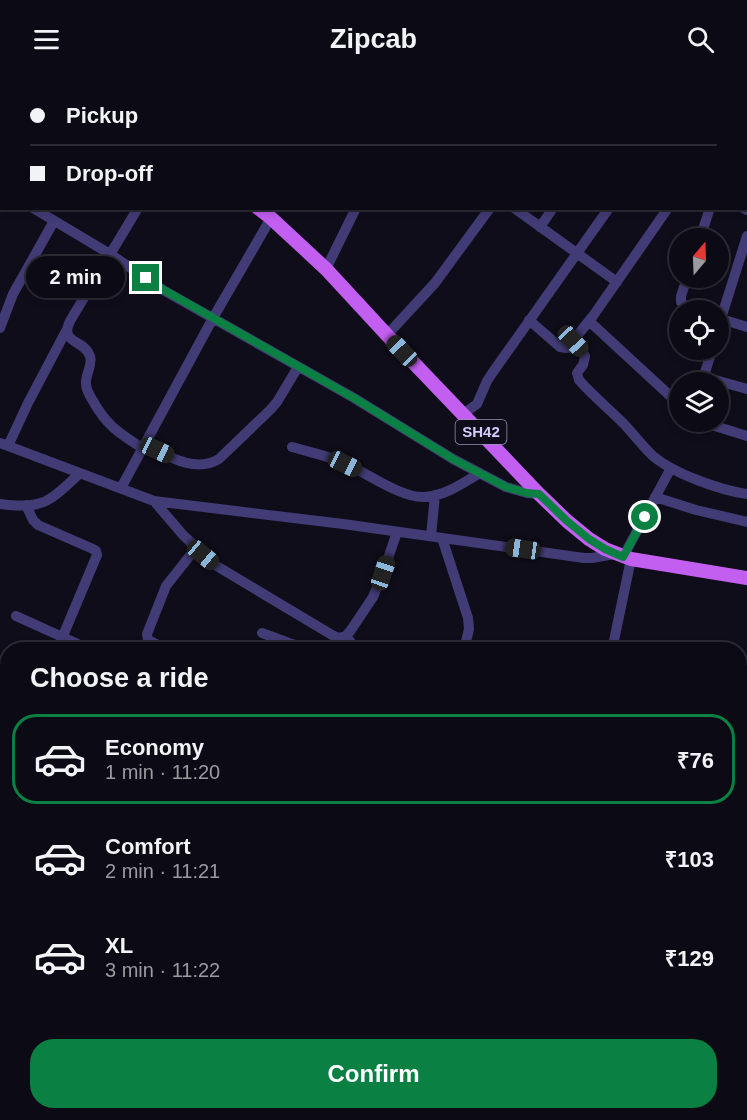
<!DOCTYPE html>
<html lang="en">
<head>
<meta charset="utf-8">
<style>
  :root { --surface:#0c0a14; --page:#15131d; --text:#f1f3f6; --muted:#9a9aa0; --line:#2c2b34; --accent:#0b8043 }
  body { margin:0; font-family:Arial,sans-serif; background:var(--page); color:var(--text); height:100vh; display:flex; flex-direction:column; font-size:22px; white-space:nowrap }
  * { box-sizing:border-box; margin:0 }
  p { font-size:20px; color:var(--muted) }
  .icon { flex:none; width:33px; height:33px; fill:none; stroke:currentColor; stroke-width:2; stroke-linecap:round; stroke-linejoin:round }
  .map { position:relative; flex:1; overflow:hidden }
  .panel { position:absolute; left:0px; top:564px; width:747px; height:478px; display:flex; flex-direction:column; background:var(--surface); border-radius:24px 24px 0 0; box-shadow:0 3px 9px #0003,0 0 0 2px var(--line) }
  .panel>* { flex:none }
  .hud { position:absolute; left:0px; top:0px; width:747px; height:132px; box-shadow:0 3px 9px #0003,0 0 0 2px var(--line); display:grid; align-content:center; height:132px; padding:0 30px; background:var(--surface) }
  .needle { width:39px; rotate:19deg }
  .buttons { position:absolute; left:669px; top:150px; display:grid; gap:12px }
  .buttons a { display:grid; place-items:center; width:60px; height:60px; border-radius:50%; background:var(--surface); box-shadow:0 3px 9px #0003,0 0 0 2px var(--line); font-size:30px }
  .end { position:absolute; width:27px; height:27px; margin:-14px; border:8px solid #0b8043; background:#fff; box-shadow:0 0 0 3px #fff }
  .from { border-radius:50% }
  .bubble { position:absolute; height:42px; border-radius:21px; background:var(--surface); box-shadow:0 3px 9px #0003,0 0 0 2px var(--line); font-size:20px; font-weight:700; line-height:42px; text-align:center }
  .car { position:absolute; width:18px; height:36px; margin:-18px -9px; border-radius:8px; box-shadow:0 0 4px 2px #0007; background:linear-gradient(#222 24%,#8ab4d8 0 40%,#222 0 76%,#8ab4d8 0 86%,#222 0) }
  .hud b { display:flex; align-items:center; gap:21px; height:57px; font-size:22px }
  .hud b+b { border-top:2px solid var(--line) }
  .hud i { width:15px; height:15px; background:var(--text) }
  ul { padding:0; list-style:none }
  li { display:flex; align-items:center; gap:18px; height:90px; margin:0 12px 9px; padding:0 18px; border:3px solid transparent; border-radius:24px }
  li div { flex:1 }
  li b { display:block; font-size:22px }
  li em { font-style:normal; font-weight:700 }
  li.selected { border-color:var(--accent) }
  li>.icon { width:54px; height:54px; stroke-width:1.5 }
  h2 { padding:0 30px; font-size:27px; line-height:72px }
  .primary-button { display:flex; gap:12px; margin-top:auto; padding:12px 30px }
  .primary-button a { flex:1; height:69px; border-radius:24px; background:var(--accent); color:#fff; font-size:24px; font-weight:700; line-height:69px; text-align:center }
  header { display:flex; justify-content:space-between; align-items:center; height:78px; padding:0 30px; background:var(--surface); font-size:27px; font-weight:700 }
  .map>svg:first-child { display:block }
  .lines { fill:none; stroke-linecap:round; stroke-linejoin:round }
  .minor { stroke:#423c76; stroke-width:10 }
  .major { stroke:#c25ef0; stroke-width:14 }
  .rail { stroke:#15bddd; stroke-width:2; stroke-dasharray:9 8; stroke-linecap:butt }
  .route { stroke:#0b8043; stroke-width:8 }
  .labels { text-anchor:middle; stroke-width:4.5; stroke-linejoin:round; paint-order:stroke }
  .shield { fill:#100d1b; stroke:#9993b7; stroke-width:1.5 }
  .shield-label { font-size:15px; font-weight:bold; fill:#d4ccfa }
</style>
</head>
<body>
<header><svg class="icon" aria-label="menu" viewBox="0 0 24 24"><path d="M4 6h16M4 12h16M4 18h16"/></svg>Zipcab<svg class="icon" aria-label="search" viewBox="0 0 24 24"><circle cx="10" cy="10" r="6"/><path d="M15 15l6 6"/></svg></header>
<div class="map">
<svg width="747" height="1042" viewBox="0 0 747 1042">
  <rect width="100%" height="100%" fill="#100d1b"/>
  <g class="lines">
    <path class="minor" d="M194,0L196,2
      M717,0L719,2
      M11,2V0
      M212,2L213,0
      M398,2V1
      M455,2L456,0
      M507,2V0
      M560,2V0
      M581,2L582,0
      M640,2V0
      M700,2V0
      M746,13L747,10
      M746,40L747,34
      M0,59L2,54
      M0,111L2,112
      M33,130L110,176L163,212L354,320L453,381L506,409L527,415L539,416
      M138,130L70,243C59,266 84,261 90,278C93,287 85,297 86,306C86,312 90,318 93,323C107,348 119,355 142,370
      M514,130L617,204
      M743,130L747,132
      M540,149L553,130
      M700,160L710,130
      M326,191L356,130
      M687,200L681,218V224L686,229L697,232
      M718,240L747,249
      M529,242L560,269L567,270L593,238L668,130
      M589,243L680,327
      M0,250L13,216L54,143
      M718,250L747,158
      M387,257L435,205L490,130
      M573,263L585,278L583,287L577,295L579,302C592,317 608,330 622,344C633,355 642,368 653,378C674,396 720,412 747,416
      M704,299L747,311
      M702,304L712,272
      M463,336L477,326L487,303L493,294L609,130
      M702,344L747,358
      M0,365L154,423L343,446L584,480H592L615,476
      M144,366C167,377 194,396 219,381L270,332L277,324L298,289
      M8,368L28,325L66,253
      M292,369C309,374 328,378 345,385C366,395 403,421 425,419C445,418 463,405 480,395
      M121,410L213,240L271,140
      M655,419L696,432L747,444
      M154,423L183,457L215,487L332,557L339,560L346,558L351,552L373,519L383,495L397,454
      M0,426C16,428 37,430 51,420C62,413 71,403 80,395
      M26,427L33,442L38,447L93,471L96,473L97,477L57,572
      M431,458L435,417
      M442,460L468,540L469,551L464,572
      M623,479L671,390
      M16,538L91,572
      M262,555L289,565L311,572
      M346,558L357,572
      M168,572L148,562L147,556L166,508L196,470
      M612,572L631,481
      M0,584L8,588
      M0,650L8,652
      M0,684L8,685
      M0,751L8,753
      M0,885L8,860
      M0,927L8,930
      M0,972L8,975
      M740,990L747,981
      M0,1035L21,1042
      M182,1035L195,1042
      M336,1035L340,1042
      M470,1035L479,1042
      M61,1042L63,1035
      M105,1042L108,1035
      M142,1042L145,1035
      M237,1042L240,1035
      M691,1042L698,1035"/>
    <path class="major" d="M69,0L71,2
      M258,130L271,140L326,191L387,257L539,416L567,443L589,461L605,471L631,481L747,500"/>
    <path class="rail" d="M740,848L747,840
      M560,1042L567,1035"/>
  </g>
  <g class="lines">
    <path class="route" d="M146,200L164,212L354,320L453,381L506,409L527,415L539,416L567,443L589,461L605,471L623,479L645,439"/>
  </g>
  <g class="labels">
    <rect class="shield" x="455.5" y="342" width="51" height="24" rx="4.5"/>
    <g class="shield-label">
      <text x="481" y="359">SH42</text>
    </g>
  </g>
</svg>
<div class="buttons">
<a><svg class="needle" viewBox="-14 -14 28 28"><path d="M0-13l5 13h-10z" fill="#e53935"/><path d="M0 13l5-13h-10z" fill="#9a9aa0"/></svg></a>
<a><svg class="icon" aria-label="locate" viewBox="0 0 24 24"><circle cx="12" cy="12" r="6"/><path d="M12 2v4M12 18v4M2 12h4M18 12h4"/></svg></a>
<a><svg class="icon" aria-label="layers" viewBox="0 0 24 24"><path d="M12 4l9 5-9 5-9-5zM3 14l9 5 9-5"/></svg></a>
</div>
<i class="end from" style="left:645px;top:439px"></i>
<i class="end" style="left:146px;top:200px"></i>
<div class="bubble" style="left:26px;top:178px;width:99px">2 min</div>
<i class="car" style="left:573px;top:263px;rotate:137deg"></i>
<i class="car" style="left:402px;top:273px;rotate:316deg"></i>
<i class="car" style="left:157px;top:372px;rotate:115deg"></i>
<i class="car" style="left:345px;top:386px;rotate:116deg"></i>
<i class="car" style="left:523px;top:471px;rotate:278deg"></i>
<i class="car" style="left:203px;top:477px;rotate:130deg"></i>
<i class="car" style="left:383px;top:495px;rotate:19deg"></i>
<div class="hud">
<b><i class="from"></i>Pickup</b>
<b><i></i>Drop-off</b>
</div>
<section class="panel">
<h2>Choose a ride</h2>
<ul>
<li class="selected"><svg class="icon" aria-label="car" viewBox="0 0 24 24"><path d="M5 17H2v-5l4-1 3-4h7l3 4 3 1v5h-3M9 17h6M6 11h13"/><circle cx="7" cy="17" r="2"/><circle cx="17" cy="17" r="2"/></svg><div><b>Economy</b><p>1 min · 11:20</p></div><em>₹76</em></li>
<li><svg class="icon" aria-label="car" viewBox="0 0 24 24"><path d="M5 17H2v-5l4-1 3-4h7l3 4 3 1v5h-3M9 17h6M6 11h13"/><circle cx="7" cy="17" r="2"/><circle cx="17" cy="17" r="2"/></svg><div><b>Comfort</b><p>2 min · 11:21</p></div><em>₹103</em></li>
<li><svg class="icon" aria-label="car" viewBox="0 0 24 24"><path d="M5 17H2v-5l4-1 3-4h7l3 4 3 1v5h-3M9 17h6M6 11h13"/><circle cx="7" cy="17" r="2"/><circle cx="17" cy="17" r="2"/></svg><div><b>XL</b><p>3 min · 11:22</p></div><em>₹129</em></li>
</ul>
<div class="primary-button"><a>Confirm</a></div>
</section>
</div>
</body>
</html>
